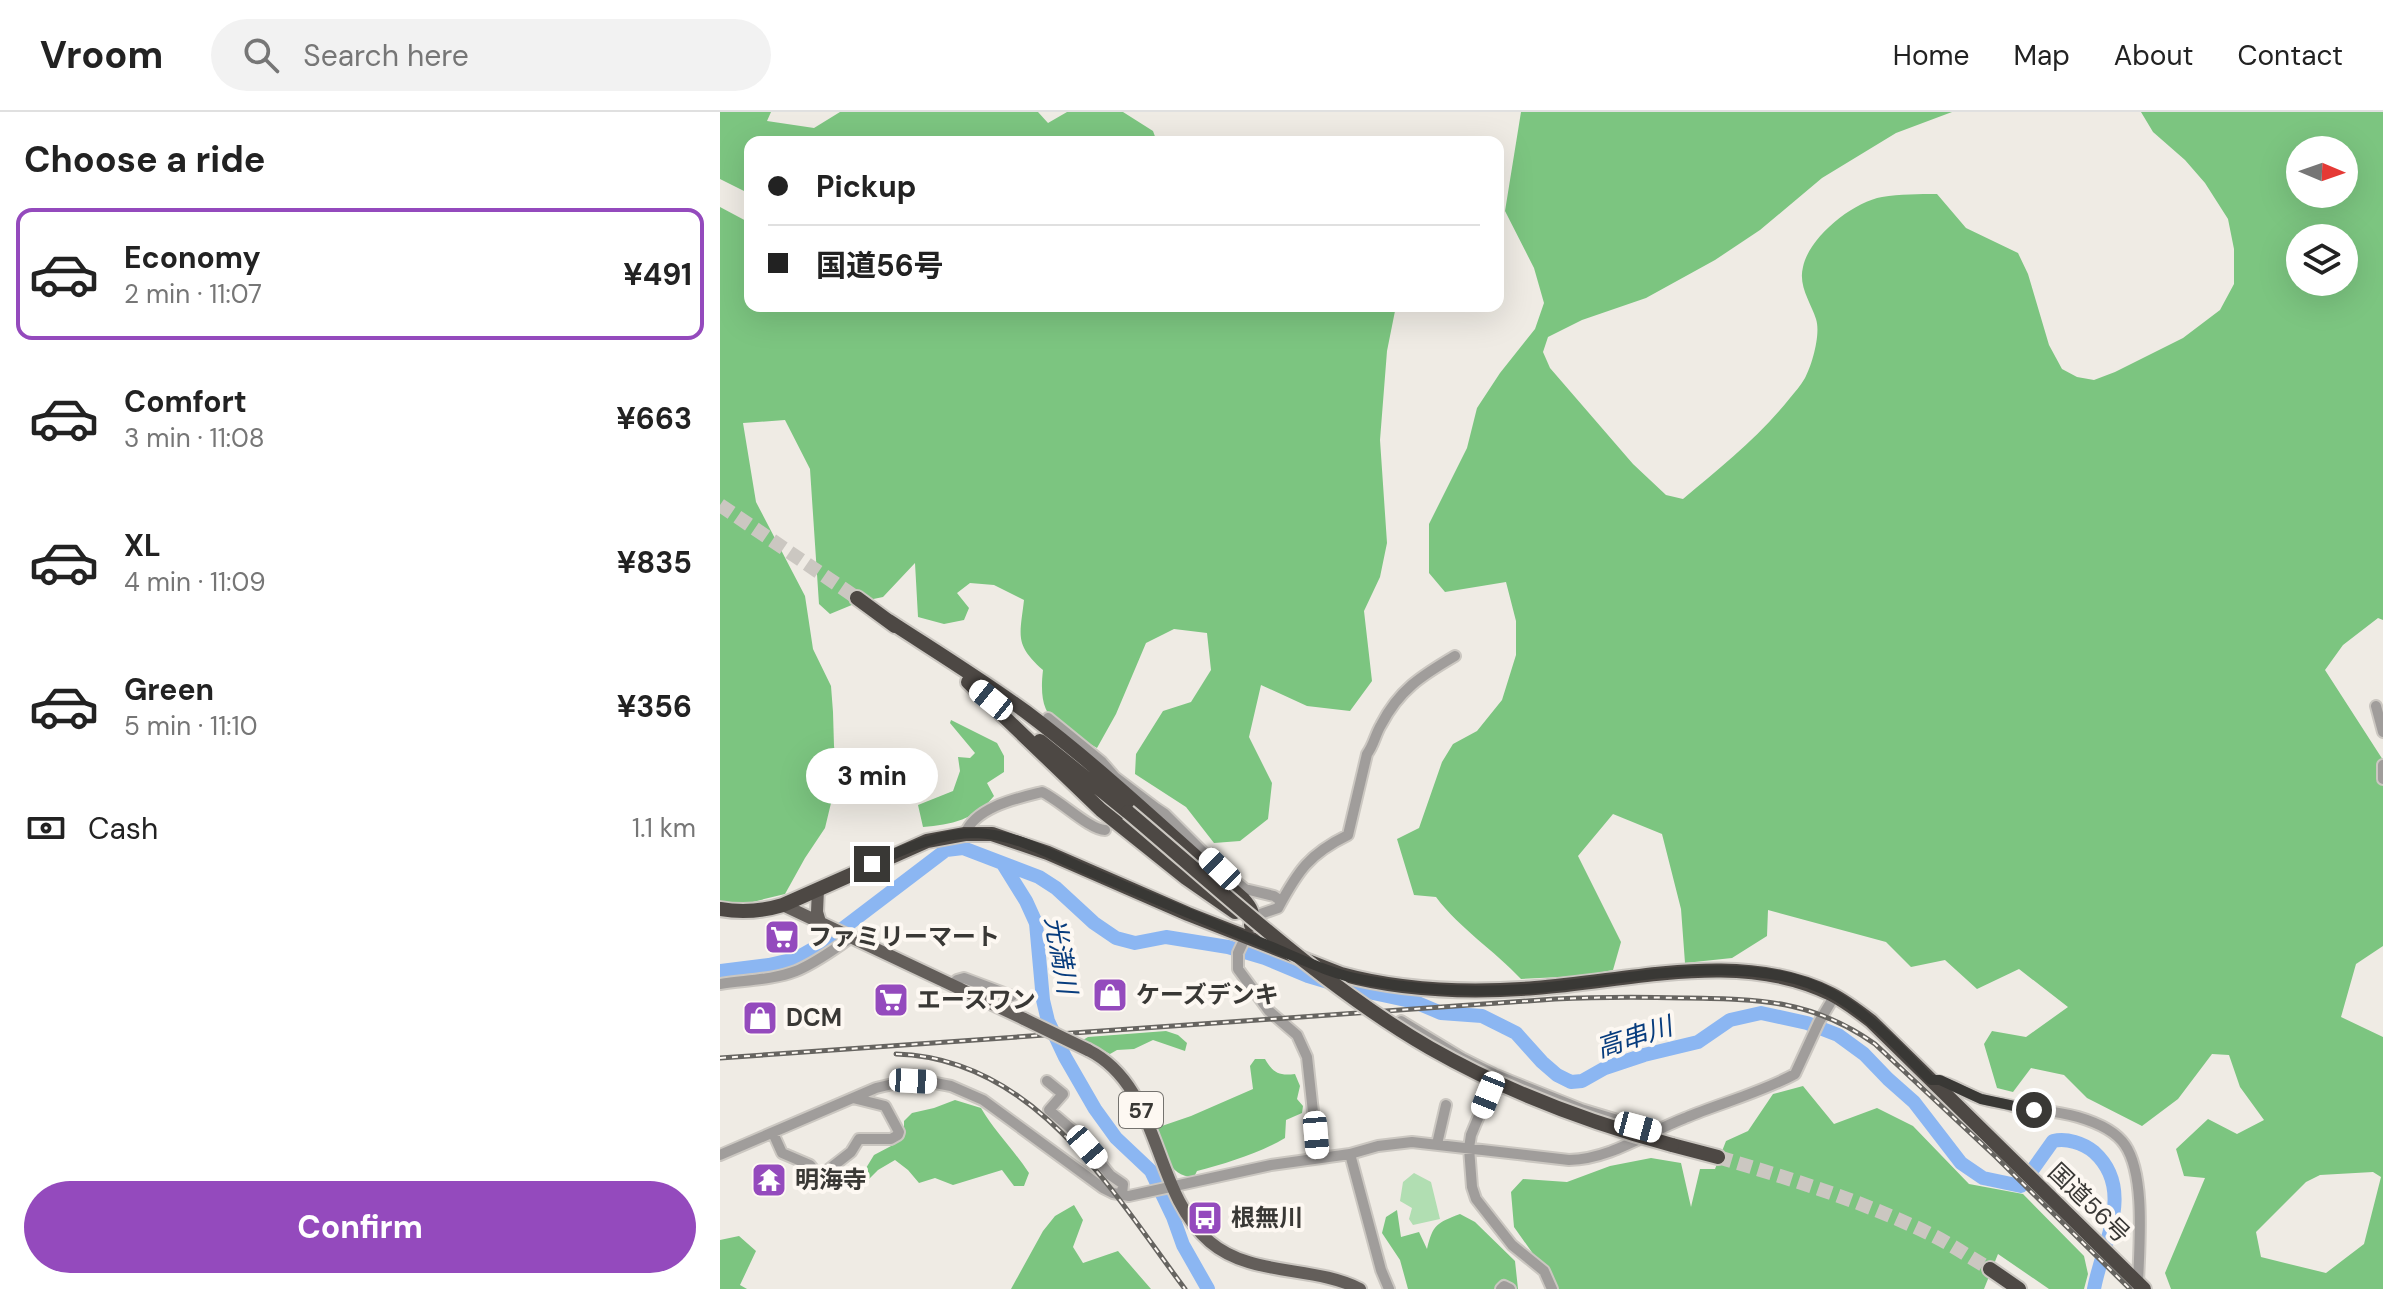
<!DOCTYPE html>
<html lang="en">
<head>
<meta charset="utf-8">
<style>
  :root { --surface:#fff; --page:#f2f2f2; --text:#222; --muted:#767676; --line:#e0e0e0; --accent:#944abd }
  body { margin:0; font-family:"DM Sans","Noto Sans JP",sans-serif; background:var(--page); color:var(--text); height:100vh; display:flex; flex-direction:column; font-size:30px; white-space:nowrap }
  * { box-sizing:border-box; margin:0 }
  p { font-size:26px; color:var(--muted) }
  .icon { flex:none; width:44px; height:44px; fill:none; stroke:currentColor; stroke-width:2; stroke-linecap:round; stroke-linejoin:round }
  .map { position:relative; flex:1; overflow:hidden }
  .sheet { display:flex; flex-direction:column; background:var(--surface); width:720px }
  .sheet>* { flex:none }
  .top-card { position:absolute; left:24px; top:24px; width:760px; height:176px; border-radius:16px; box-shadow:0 8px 32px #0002; display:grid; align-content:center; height:176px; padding:0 24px; background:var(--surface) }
  .needle { width:52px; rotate:92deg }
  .tools { position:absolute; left:1566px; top:24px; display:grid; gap:16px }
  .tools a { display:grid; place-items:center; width:72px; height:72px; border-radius:50%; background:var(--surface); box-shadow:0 8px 32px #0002; font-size:40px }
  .end { position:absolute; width:36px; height:36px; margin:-18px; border:10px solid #393835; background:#fff; box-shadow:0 0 0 4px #fff }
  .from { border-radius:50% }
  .bubble { position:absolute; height:56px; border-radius:28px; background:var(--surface); box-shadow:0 8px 32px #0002; font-size:26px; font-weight:700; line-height:56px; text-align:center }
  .car { position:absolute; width:24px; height:48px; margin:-24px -12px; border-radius:10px; box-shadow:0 0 6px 2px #0007; background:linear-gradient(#fff 24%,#345 0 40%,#fff 0 76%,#345 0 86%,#fff 0) }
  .top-card b { display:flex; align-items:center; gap:28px; height:76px; font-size:30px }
  .top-card b+b { border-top:2px solid var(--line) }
  .top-card i { width:20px; height:20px; background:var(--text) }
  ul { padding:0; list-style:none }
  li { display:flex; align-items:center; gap:24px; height:132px; margin:0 16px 12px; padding:0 8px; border:4px solid transparent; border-radius:16px }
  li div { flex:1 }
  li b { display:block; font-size:30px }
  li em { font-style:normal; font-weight:700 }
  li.active { border-color:var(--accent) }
  li>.icon { width:72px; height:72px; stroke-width:1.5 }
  h2 { padding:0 24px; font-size:36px; line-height:96px }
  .pay { display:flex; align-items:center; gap:20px; height:88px; padding:0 24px; font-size:30px }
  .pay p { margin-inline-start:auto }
  .action { display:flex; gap:16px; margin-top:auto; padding:16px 24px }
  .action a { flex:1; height:92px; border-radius:48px; background:var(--accent); color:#fff; font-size:32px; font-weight:700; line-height:92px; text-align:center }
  header { display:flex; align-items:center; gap:48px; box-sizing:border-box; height:112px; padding:0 40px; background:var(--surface); border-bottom:2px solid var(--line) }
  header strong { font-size:38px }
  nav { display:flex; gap:44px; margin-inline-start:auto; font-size:28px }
  .search { width:560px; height:72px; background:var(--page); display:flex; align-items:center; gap:20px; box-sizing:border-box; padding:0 28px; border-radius:44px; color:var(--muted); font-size:30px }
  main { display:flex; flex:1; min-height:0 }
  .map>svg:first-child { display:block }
  .green { fill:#b1deb2 }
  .forest { fill:#7cc580; fill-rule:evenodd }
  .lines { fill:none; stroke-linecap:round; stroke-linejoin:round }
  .river { stroke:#8bb6f2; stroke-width:14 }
  .highway-tunnel { stroke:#cbc7c1; stroke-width:14; stroke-dasharray:14 7; stroke-linecap:butt }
  .minor-casing { stroke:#cbc7c1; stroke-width:14 }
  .major-casing { stroke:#cbc7c1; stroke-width:16 }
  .highway-casing { stroke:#cbc7c1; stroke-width:18 }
  .minor { stroke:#a09d9b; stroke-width:10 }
  .major { stroke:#635e5a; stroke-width:12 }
  .highway { stroke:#4d4844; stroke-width:14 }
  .rail-casing { stroke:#666460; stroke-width:5 }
  .rail { stroke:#fdf8f2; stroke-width:2; stroke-dasharray:6; stroke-linecap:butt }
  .major-bridge-casing { stroke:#cbc7c1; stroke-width:16; stroke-linecap:butt }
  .highway-bridge-casing { stroke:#cbc7c1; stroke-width:18; stroke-linecap:butt }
  .major-bridge { stroke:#635e5a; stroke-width:12 }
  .highway-bridge { stroke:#4d4844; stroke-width:14 }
  .route { stroke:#393835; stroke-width:10 }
  .labels { text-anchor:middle; stroke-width:8; stroke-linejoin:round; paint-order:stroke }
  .shield { fill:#fdf8f2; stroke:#74726e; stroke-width:2 }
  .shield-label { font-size:22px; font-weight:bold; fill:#393835 }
  .poi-label { font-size:24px; font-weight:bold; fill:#393835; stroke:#fdf8f2; text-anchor:start }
  .street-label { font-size:24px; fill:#393835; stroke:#fdf8f2 }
  .water-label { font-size:26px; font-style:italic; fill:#073c7d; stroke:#fdf8f2 }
</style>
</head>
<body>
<header>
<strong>Vroom</strong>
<div class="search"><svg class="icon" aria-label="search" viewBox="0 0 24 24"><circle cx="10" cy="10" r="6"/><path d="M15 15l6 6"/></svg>Search here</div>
<nav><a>Home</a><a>Map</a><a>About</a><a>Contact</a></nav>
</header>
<main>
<section class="sheet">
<h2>Choose a ride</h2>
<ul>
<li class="active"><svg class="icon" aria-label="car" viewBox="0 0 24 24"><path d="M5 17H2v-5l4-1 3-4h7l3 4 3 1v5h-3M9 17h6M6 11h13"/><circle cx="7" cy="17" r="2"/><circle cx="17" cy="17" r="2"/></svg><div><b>Economy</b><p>2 min · 11:07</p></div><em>¥491</em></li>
<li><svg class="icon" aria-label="car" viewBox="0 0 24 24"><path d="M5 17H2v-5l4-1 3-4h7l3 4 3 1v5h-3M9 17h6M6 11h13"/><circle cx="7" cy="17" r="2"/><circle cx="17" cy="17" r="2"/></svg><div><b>Comfort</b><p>3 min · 11:08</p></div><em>¥663</em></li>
<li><svg class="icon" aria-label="car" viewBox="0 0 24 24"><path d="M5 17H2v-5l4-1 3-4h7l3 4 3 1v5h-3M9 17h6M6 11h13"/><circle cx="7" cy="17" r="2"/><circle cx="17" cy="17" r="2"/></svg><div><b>XL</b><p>4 min · 11:09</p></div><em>¥835</em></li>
<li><svg class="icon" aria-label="car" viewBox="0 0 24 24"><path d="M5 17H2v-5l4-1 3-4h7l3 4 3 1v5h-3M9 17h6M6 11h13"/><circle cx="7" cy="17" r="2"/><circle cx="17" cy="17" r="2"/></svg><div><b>Green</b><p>5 min · 11:10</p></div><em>¥356</em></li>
</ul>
<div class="pay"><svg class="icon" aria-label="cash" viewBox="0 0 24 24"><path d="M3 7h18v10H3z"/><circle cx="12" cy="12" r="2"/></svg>Cash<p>1.1 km</p></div>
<div class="action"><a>Confirm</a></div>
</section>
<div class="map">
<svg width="1663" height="1177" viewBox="0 0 1663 1177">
  <rect width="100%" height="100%" fill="#efebe4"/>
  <path class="green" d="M694,1061L711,1070L720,1107L693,1113L689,1107L692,1096L680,1089L683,1070Z"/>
  <path class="forest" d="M0,0H51L47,9L94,16L120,0H318L328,11L347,0H403L433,19L437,30H30V82L0,67Z
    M801,0H1232L1176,21L1102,66L1040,118L995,148L926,186L862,208L828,225L823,240L830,256L913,352L946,383L963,387C1001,355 1039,325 1070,286C1075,280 1081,273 1085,266C1092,253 1101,222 1096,207C1091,191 1078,174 1083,155C1089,125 1133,90 1162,85C1180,82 1199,82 1217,82L1246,116L1298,141L1308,162L1329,233L1342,257L1357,265L1374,268L1395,260L1463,226L1500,198L1514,172V137L1508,107L1485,71L1465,48L1433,20L1421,0H1663V508L1658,506L1623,533L1605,558L1663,648V834L1636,852L1621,905L1663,925V1177H1451L1445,1161L1485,1066L1464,1064L1456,1037L1488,1007L1517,1022L1544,1008L1520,975L1509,943L1492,942L1458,987L1422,1014L1367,986L1344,963L1311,956L1293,980L1277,976L1264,932L1272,919L1306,925L1348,895L1299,857L1257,877L1225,848L1191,855L1166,830L1048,798L1047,824L1012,846L965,851L961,797L942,722L893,702L858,744L901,830L893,858L861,864L801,867C774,838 740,817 716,785L694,783L677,727L699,716L722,650L733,632L757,619L782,588L796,543V509L786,470L725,480L709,461V412L747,336L757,296L780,261L815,217L824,191L814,156L785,99ZM1580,38H1624V82H1580ZM1580,126H1624V170H1580ZM1653,1060L1661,1065L1644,1132L1606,1161L1541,1145L1536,1120L1586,1070L1600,1063Z
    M0,95L30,111V194H676L667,239L660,328L667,431L660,465L644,499L652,569L630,599L587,594L541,573L529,625L552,671L548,707L520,729L494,731L466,695L415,662L416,642L443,599L471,590L491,558L487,521L454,517L426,531L396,602L377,636C337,612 317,610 323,558C294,532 300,524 304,488L274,473L250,471L237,481L249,496L244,508L224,512L198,505L195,451L163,485L139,490L110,502L99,492L90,357L65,308L23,311L36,390L85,484L93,537L111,574L113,600L114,634L118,662L105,716L85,746L65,782L20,793L0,790Z
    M231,608L277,631L284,644V660L267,671L274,684C256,707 231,713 203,715L198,693L233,679L240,659L238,645L250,646L255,641L230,611Z
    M446,919L458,923L467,931L465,939L433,928L414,937L397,938L390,942L363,928L368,925Z
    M535,947H545C553,961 559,964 575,962L580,974L577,987L583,994L582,1001L566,1008L565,1026C538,1042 507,1051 477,1059L474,1065C447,1065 443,1037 436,1016L471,1004L533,977L530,954Z
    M1083,974L1114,1012L1157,996L1193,1014L1249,1072L1303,1082L1364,1144L1368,1162L1364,1177H1329L1278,1142L1264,1177H838L794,1115L791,1080L803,1067L847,1070L890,1054L931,1046L961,1051L971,1095L980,1057H995L1006,1029L1028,1019L1053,982Z
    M235,988L261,996C275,1020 294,1038 309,1061L304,1074H294L282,1058L233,1073L215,1066L199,1071L188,1058L175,1048L158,1058L148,1068L143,1061L154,1043L173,1033L184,1024V1009L192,1001L214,996Z
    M354,1093L363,1108L353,1135L363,1151L398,1139L431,1177H291L323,1119L335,1104Z
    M677,1098L681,1125L699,1120L707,1137C713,1112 717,1111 740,1102L755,1110L795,1149L798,1177H688L680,1148L662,1121L666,1105Z
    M19,1124L36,1139L20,1173L27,1177H0V1128Z"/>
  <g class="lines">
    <path class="river" d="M283,752L306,789L316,811L323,888L328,909L345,945L375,997L396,1026L431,1059L453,1105L463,1133L488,1177
      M0,859L49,853L75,847L105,830L226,738L243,736L319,765L336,776L374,811L396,826L415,831L446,825L508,835L545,846L588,864L625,875L695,890L721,901L762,904L796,921L822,950L837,963L851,970L862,969L885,956L924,943L978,930L1010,908L1041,901L1087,911L1118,923L1144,942L1168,967L1194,990L1241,1051L1263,1066L1301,1074L1333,1029C1347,1026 1363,1031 1374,1040C1416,1078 1382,1132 1374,1177"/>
    <path class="highway-tunnel" d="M0,393L137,486
      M998,1045C1071,1067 1143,1089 1212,1123C1232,1133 1251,1146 1270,1157"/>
    <defs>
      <path id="minor" d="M1656,594L1663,620
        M328,606L382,650L395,665L436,696
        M1663,653V667
        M432,697L436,696L445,702L500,757L525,777L554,784L561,789
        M245,722C255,695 298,686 322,680C341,689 370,718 385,718
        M529,806L558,796C578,759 589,742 628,723L647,642C654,633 655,623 661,613C679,578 701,564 735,544
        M526,824L518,841V857L549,899L577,923L587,945L598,1046
        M0,872C25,868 53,868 76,859C96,851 114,837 132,825
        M232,873L237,868L244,866L292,884
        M681,909L742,946L774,962
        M1211,968C1229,969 1244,981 1262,987C1272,990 1282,991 1292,994C1314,998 1337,999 1358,1005C1375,1010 1395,1018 1405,1033C1426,1064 1419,1135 1418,1172
        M327,969L343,982L329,998L356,1021L390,1063L403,1072L402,1083
        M53,1021L62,1041L90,1053L99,1065L131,1040L139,1027H171L178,1023L179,1020L165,994L133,986
        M717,1032L726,993
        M630,1042L661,1158L669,1177
        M0,1043L156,976L185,969L210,970L231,974L263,988L383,1076L393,1081L409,1084L551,1053L630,1042L658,1034L692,1030L849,1048C891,1047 926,1021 965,1006C1001,991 1040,981 1075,962L1099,910L1115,883
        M781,1177L784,1174L790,1177
        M832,1177L824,1159L792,1133L756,1087L752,1075L749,1036L751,1023L776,963L861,997L934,1019"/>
      <path id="major" d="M98,777L97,800L100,810
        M63,793L304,907
        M368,938C442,975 431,1079 490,1130C531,1165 593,1153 640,1177"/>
      <path id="highway" d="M137,486L175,514
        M169,509C215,539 262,568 306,600C382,657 452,724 523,787C531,796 534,801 531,813
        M248,570L381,698L466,766L515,800
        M320,629L408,700
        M0,797C22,801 43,799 63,793L207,729L245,722H272L328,741L468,802L621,862C683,879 751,881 815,876C912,869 1019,837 1111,882C1125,889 1138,899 1151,909L1424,1177
        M952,1033L998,1045
        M1270,1157L1299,1177"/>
    </defs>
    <use href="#minor" class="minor-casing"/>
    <use href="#major" class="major-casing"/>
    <use href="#highway" class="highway-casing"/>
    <use href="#minor" class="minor"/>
    <use href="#major" class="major"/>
    <use href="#highway" class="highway"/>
    <defs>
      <path id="rail" d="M176,942C315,946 391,1078 465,1177
        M0,946L835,887C878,885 920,885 963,886C1038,887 1091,887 1155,932L1276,1045L1410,1177"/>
    </defs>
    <use href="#rail" class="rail-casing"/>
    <use href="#rail" class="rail"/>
    <defs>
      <path id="major-bridge" d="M304,907L368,938"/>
      <path id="highway-bridge" d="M408,700C504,781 601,873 710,936C787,980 867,1010 952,1033"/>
    </defs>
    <use href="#major-bridge" class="major-bridge-casing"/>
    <use href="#highway-bridge" class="highway-bridge-casing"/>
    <use href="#major-bridge" class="major-bridge"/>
    <use href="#highway-bridge" class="highway-bridge"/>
  </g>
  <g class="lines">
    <path class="route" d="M152,752C185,737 219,721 256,721C295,722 334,744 369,759C427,784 484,808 542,831C575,844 609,862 644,868C701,879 762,881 819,876C909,868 1034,836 1116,884C1152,905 1181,938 1211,968H1220L1261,987L1314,998"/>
  </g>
  <defs>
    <symbol id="supermarket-square" viewBox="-11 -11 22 22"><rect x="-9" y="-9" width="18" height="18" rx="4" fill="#944abd" stroke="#fdf8f2"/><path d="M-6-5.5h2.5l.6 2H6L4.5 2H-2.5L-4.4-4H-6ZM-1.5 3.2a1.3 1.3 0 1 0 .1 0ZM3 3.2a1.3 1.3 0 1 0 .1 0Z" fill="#fff"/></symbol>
    <symbol id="shop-square" viewBox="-11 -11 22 22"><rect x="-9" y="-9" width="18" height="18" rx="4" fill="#944abd" stroke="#fdf8f2"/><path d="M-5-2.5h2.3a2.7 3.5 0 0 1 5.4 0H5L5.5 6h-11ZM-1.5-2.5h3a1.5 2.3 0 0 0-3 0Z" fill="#fff"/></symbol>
    <symbol id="temple-square" viewBox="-11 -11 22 22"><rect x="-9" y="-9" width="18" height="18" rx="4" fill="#944abd" stroke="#fdf8f2"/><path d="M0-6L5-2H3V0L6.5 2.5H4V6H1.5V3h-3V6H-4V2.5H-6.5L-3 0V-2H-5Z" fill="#fff"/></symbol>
    <symbol id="bus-square" viewBox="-11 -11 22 22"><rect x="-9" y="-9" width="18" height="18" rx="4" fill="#944abd" stroke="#fdf8f2"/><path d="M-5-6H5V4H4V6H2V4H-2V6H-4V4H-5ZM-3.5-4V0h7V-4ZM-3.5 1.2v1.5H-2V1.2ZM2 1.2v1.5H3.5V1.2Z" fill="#fff"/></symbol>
  </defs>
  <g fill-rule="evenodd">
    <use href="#supermarket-square" x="42" y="805" width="40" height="40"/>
    <use href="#shop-square" x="370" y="863" width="40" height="40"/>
    <use href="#supermarket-square" x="151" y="868" width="40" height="40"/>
    <use href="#shop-square" x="20" y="886" width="40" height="40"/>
    <use href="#temple-square" x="29" y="1048" width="40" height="40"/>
    <use href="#bus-square" x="465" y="1086" width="40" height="40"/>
  </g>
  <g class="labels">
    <rect class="shield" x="399" y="980" width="44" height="36" rx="6"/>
    <g class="shield-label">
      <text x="421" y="1006">57</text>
    </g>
    <g class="poi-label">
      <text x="88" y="833">ファミリーマート</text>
      <text x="416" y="891">ケーズデンキ</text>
      <text x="197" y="896">エースワン</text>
      <text x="66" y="914">DCM</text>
      <text x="75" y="1076">明海寺</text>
      <text x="511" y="1114">根無川</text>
    </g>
    <g class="street-label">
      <text transform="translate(1369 1091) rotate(44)" y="8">国道56号</text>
    </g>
    <g class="water-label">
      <text transform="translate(341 843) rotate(80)" y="9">光満川</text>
      <text transform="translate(914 925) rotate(-18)" y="9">高串川</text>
    </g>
  </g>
</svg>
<div class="tools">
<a><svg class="needle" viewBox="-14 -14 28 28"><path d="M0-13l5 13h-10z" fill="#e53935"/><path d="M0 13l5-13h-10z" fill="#767676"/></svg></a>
<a><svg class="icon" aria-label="layers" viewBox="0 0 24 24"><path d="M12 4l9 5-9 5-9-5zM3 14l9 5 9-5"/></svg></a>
</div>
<i class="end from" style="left:1314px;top:998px"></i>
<i class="end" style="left:152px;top:752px"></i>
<div class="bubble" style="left:86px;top:636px;width:132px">3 min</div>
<i class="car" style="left:271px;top:588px;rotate:309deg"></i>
<i class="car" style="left:500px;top:757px;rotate:314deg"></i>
<i class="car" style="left:193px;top:969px;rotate:93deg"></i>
<i class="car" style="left:768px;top:983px;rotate:202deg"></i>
<i class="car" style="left:918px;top:1015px;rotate:105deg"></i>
<i class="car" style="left:596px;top:1023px;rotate:175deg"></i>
<i class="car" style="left:367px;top:1035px;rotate:139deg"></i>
<div class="top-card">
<b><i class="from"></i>Pickup</b>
<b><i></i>国道56号</b>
</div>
</div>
</main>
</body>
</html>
